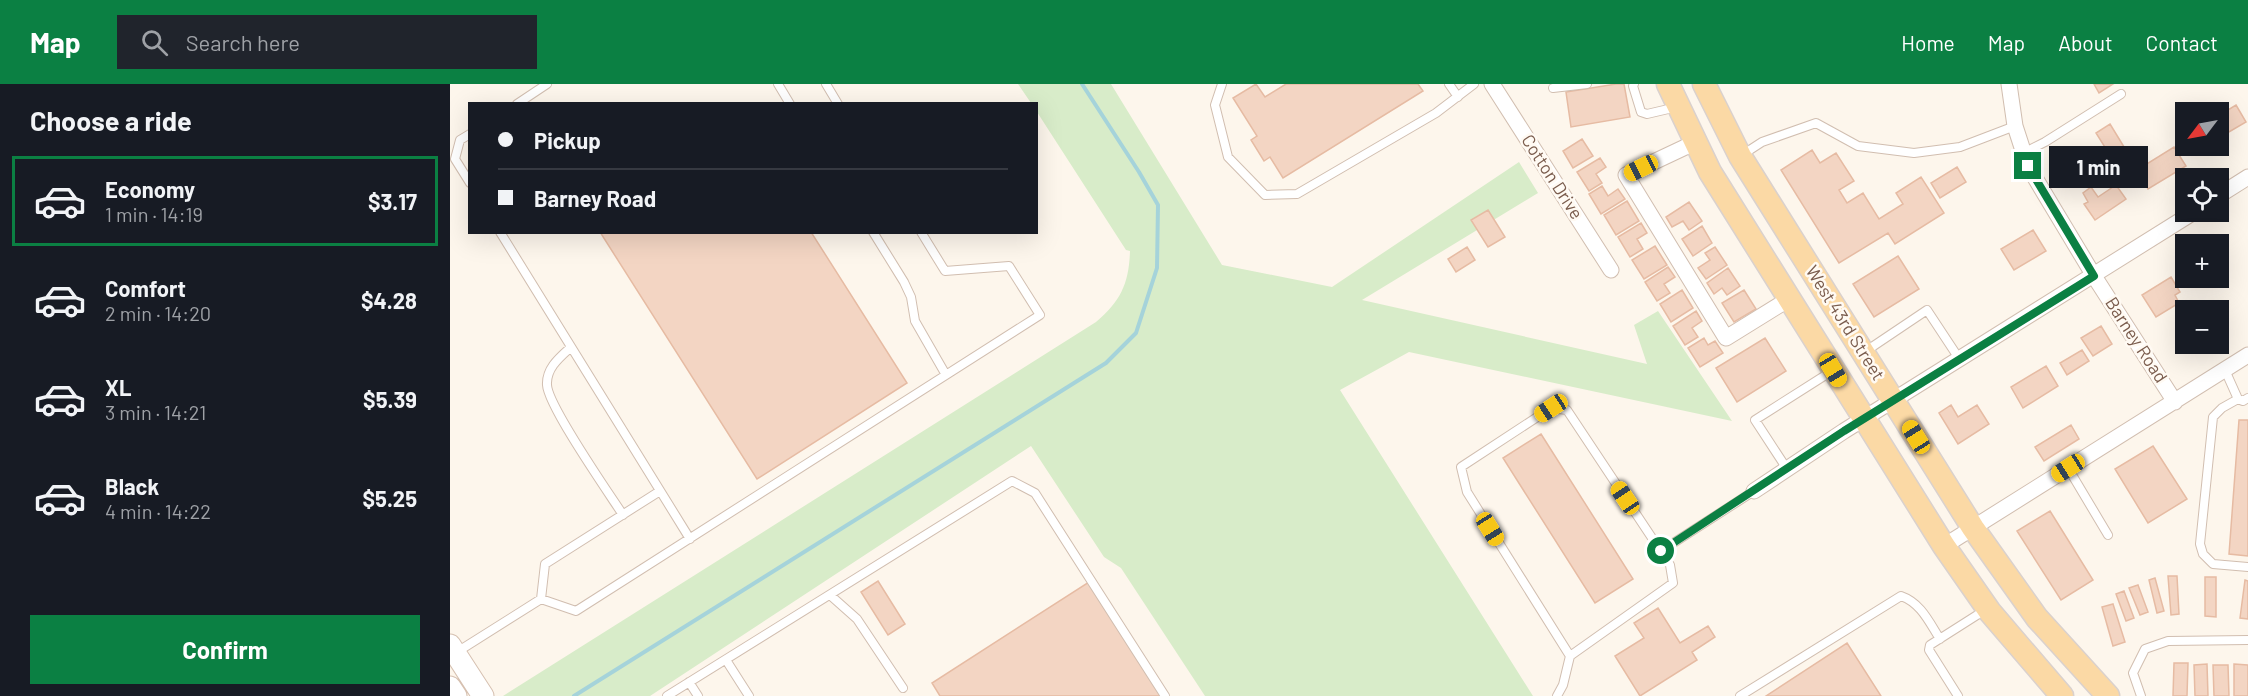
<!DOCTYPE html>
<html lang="en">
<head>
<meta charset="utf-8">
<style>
  :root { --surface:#171b24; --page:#20242c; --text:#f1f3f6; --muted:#9ea1a6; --line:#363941; --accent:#0b8043 }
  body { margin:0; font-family:Barlow,sans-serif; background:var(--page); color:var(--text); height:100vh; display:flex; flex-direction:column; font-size:22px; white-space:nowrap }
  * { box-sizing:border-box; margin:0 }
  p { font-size:20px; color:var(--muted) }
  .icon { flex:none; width:33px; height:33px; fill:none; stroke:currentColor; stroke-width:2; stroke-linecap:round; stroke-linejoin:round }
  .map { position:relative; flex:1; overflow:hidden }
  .side { display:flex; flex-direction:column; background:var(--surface); width:450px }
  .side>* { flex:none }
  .guide { position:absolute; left:18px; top:18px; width:570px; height:132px; border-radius:0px; box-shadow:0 6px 24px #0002; display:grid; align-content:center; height:132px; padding:0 30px; background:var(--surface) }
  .needle { width:39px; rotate:238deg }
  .controls { position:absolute; left:1725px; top:18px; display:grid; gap:12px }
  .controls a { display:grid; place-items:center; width:54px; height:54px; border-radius:0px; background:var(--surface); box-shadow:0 6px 24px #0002; font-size:30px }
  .end { position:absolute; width:27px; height:27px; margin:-14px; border:8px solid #0b8043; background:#fff; box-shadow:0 0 0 3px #fff }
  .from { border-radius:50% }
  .bubble { position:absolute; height:42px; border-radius:0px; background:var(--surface); box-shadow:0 6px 24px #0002; font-size:20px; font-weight:700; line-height:42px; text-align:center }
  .car { position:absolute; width:18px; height:36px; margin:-18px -9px; border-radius:8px; box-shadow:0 0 4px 2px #0007; background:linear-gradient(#f5c518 24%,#345 0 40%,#f5c518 0 76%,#345 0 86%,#f5c518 0) }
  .guide b { display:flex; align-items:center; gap:21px; height:57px; font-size:22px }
  .guide b+b { border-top:2px solid var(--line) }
  .guide i { width:15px; height:15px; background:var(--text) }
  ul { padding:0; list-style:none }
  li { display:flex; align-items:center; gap:18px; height:90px; margin:0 12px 9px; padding:0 18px; border:3px solid transparent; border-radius:0px }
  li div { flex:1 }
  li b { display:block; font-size:22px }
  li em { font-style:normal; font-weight:700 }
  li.current { border-color:var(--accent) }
  li>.icon { width:54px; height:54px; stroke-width:1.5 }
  h2 { padding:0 30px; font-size:27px; line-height:72px }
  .cta { display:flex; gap:12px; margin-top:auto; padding:12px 30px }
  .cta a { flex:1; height:69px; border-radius:0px; background:var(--accent); color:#fff; font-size:24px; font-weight:700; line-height:69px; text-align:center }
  header { display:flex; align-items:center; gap:36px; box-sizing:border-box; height:84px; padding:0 30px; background:var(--accent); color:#fff }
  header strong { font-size:28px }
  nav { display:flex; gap:33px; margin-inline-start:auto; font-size:21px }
  .search { width:420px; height:54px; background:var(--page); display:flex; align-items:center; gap:15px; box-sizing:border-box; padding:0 21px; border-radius:0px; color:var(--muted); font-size:22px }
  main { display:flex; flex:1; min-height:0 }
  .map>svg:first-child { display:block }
  .green { fill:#d8ecc9 }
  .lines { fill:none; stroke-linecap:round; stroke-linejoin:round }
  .stream { stroke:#a5d3da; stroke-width:4 }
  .building { fill:#f3d5c3; stroke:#e6bba3; stroke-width:1.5 }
  .lane-casing { stroke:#d1beb0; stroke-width:10 }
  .street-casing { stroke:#d1beb0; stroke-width:17 }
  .secondary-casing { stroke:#d6c0b0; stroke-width:23 }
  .primary-casing { stroke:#dad1cd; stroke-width:25 }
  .lane { stroke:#fff; stroke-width:8 }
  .street { stroke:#fff; stroke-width:15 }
  .secondary { stroke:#fff; stroke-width:21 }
  .primary { stroke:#fbd9a5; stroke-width:22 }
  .route { stroke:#0b8043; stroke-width:8 }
  .labels { text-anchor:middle; stroke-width:5; stroke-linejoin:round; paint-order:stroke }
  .street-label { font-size:18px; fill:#7a5c4d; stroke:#fffaf3 }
</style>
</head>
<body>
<header>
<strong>Map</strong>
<div class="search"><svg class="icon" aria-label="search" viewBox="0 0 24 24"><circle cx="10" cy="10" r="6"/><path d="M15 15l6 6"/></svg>Search here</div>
<nav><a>Home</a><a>Map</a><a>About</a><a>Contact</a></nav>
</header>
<main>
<section class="side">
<h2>Choose a ride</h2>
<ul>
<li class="current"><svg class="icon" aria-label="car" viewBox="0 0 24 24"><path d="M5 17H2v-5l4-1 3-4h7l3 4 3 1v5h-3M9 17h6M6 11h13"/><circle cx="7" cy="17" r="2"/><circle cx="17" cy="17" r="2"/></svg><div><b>Economy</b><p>1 min · 14:19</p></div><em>$3.17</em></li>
<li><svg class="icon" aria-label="car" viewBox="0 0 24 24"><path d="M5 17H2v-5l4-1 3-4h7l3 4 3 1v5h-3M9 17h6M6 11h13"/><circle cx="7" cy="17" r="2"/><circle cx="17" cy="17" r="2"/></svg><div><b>Comfort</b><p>2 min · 14:20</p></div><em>$4.28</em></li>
<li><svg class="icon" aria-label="car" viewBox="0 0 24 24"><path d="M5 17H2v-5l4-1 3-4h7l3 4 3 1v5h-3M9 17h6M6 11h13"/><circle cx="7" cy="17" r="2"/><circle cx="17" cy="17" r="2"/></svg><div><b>XL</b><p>3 min · 14:21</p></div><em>$5.39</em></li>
<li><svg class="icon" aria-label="car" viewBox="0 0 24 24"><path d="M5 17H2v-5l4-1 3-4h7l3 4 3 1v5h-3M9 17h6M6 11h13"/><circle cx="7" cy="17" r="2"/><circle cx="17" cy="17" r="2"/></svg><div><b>Black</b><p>4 min · 14:22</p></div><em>$5.25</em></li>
</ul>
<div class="cta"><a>Confirm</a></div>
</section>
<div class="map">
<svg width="1798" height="612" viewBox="0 0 1798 612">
  <rect width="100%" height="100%" fill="#fdf6ec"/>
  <path class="green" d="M568,0H661L772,181L882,203L1069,78L1088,109L912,216L1197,280L1184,241L1208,227L1282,337L959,268L890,306L1083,612H755L671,484L654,473L581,362L200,612H53L646,238C671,217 679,199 680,167L676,166L587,28L586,20L581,19Z"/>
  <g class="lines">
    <path class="stream" d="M124,612L656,279L686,249L707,184L708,121L689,88L632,0"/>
  </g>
  <path class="building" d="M806,0L815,13L836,0H968L973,7L833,94L820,73L814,77L801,56L807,52L783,14Z
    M1166,0H1174L1180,33L1121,43L1116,8Z
    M1644,0H1663L1649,9Z
    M1786,21L1796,38L1772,52L1768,48V32Z
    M1660,40L1682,76L1668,84L1646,49Z
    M1132,55L1143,72L1123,84L1113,67Z
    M1724,63L1736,82L1698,105L1687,86Z
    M1362,66L1370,79L1386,69L1404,97L1389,106L1397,119L1413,109L1429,135L1453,120L1446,109L1471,93L1494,129L1445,160L1438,149L1389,179L1331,86Z
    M1150,74L1156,83L1146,90L1152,99L1139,107L1127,88Z
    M1507,83L1516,98L1490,114L1481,99Z
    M1666,101L1676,115L1645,136L1634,120L1638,118L1633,109L1641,103L1648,113Z
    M1152,102L1158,112L1168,105L1175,115L1151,130L1139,110Z
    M1177,117L1189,137L1166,151L1154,131Z
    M1239,118L1252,137L1239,146L1233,137L1222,143L1216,133Z
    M1038,126L1055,153L1038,163L1021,136Z
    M1191,139L1197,149L1187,155L1193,165L1180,173L1168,153Z
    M1252,142L1262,159L1243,172L1232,155Z
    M1583,146L1596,167L1564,186L1551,165Z
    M150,148H361L457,299L307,395Z
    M1205,162L1217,181L1194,195L1182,176Z
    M1017,163L1025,176L1006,188L998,175Z
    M1265,163L1277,181L1256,195L1248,184L1260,176L1255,169Z
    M1768,169L1777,182L1768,187Z
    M1448,172L1469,205L1424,233L1403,200Z
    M1218,183L1225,193L1214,200L1220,209L1207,217L1195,198Z
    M1278,184L1290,202L1277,211L1272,204L1264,210L1257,199Z
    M1721,193L1730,208L1725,211L1729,219L1706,233L1692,211Z
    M1232,206L1243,224L1221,238L1210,220Z
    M1294,206L1306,225L1284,238L1272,219Z
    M1246,227L1252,237L1242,244L1248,253L1235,261L1223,242Z
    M1651,242L1662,260L1643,272L1631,254Z
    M1254,254L1258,261L1265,257L1273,269L1250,283L1238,264Z
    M1315,254L1336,287L1287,318L1266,284Z
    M1632,266L1639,277L1617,291L1610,279Z
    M1596,282L1608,302L1573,324L1561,303Z
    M1501,321L1508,333L1527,321L1539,340L1508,360L1489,329Z
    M1789,336H1798V472L1779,470Z
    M1621,341L1629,355L1594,377L1585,363Z
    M1091,350L1183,495L1145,519L1053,374Z
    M1703,362L1737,415L1698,439L1665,385Z
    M1600,427L1643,496L1611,516L1567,447Z
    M1718,492H1727L1729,530L1721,531Z
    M1755,493H1766V533L1755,532Z
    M1705,494L1714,527L1707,529L1699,496Z
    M1795,496L1798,497V535L1790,534Z
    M428,497L455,540L438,551L411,508Z
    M639,498L712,612H490L482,599Z
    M1688,501L1698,528L1690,531L1679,504Z
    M1674,507L1684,534L1676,537L1666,510Z
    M1663,520L1675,558L1663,562L1652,523Z
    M1208,524L1230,559L1258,542L1265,553L1242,568L1247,576L1190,612L1165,572L1194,554L1184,539Z
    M1397,559L1431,612H1316Z
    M1724,579H1738L1737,612H1723Z
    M1757,580L1758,612H1745L1744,581Z
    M1784,580L1798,581V612H1784Z
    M1763,581H1778L1779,612H1764Z"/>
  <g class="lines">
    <defs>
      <path id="lane" d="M328,0L340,20
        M376,0L388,20
        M772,0L765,21L778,73L815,111L847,110L986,29L1024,0
        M999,0L1008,13
        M1184,0L1183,2L1191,28L1197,30L1227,23
        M1103,4L1137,0
        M67,20L97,0
        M20,50L10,56L5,75L20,99
        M1573,69L1595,58L1671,10
        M1292,71L1312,58L1366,39L1408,62L1464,69L1510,63L1565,42
        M50,148L240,455
        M423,148L454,198L461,213L465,237L496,291
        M121,263C110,273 96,284 97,301C98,322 158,408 173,431
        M1416,267L1477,226L1510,276
        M1775,286L1788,315L1772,324L1763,333L1750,460L1753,470L1763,480L1798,483
        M1788,315L1793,317L1798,314
        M1618,384L1658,451
        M1337,385L1305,336L1382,287
        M1211,467L1304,407
        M380,511L407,535L453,604
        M91,515L95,480L210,407
        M7,568L91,515L126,527L590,231L559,182L495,187L471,148
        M276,576L299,612
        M239,598L248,612
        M217,612L562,397L585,409L715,612
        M1107,612L1113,601L1120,572L1223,499L1220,481L1117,326L1101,324L1011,383L1017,408L1120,572
        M1290,612L1451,512C1471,519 1479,538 1490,555
        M1508,612L1479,566L1480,561L1535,526
        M1691,612L1683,589L1695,565L1718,557L1798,556"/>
      <path id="street" d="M1042,0L1161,186
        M1559,0L1565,42L1578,82L1644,192L1725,318
        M1246,58L1176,91L1276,254L1339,215
        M1768,112L1798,93
        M1304,407L1394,347L1744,128
        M1494,462L1798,271"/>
      <path id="secondary" d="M0,561L33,612
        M0,603L6,612"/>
      <path id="primary" d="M1218,0L1260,88L1494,462L1540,528L1612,612
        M1254,0L1290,72L1523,444L1587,534L1658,612"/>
    </defs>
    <use href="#lane" class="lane-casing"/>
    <use href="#street" class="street-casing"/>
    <use href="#secondary" class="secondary-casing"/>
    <use href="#primary" class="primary-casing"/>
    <use href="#lane" class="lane"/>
    <use href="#street" class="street"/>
    <use href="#secondary" class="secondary"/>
    <use href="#primary" class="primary"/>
  </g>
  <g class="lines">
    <path class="route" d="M1211,467L1394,347L1644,192L1578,82"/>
  </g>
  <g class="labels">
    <g class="street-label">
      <text transform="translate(1102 93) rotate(57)" y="6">Cotton Drive</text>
      <text transform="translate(1395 239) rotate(58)" y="6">West 43rd Street</text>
      <text transform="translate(1686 256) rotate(57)" y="6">Barney Road</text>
    </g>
  </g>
</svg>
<div class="controls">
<a><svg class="needle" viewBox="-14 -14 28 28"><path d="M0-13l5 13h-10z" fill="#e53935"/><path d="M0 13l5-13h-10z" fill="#9ea1a6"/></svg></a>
<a><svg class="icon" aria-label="locate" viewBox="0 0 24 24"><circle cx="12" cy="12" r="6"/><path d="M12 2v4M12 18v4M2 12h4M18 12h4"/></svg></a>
<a>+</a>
<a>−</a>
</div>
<i class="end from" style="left:1211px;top:467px"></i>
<i class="end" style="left:1578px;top:82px"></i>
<div class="bubble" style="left:1599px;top:62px;width:99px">1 min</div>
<i class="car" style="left:1191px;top:84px;rotate:244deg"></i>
<i class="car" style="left:1383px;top:286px;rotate:149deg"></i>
<i class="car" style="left:1101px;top:324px;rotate:237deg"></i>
<i class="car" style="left:1466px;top:353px;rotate:328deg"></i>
<i class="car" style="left:1618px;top:384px;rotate:238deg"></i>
<i class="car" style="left:1175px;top:414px;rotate:326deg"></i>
<i class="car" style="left:1040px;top:445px;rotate:148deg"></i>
<div class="guide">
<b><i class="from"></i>Pickup</b>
<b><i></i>Barney Road</b>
</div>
</div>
</main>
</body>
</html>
